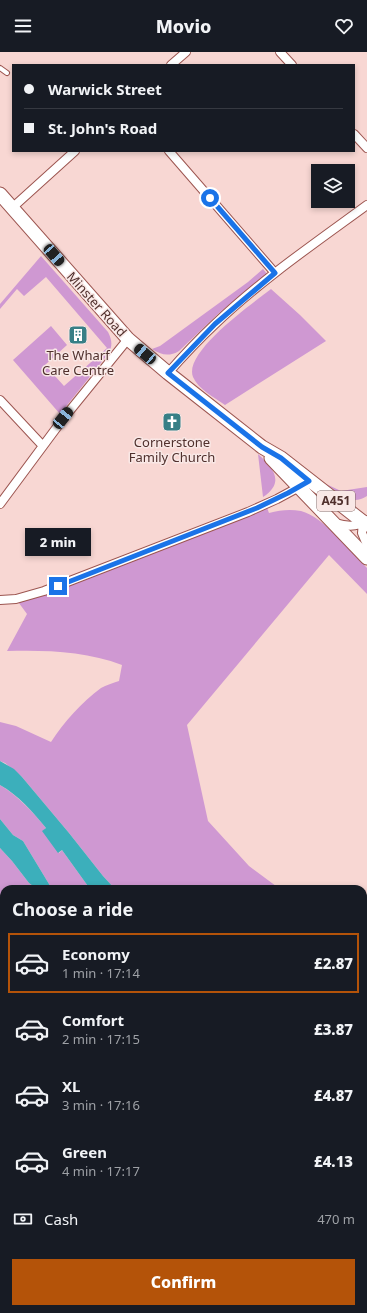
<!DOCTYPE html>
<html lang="en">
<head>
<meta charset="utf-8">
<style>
  :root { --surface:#171b24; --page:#242831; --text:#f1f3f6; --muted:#9ea1a6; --line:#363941; --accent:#b45309 }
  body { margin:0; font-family:"Noto Sans",sans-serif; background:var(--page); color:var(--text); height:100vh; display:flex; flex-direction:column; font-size:15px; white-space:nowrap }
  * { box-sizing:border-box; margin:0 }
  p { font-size:13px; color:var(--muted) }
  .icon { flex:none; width:22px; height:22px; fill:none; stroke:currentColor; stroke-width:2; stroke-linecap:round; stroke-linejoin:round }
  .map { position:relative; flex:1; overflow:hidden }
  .sheet { position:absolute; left:0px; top:833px; width:367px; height:428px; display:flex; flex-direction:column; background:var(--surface); border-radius:12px 12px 0 0; box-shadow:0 2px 6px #0003 }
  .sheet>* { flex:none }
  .top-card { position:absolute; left:12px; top:12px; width:343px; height:88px; border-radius:0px; box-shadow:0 2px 6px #0003; display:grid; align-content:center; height:88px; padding:0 12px; background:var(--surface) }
  .buttons { position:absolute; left:311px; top:112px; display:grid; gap:8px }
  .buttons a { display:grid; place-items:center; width:44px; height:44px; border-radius:0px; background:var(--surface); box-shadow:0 2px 6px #0003; font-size:20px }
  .end { position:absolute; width:18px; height:18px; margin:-9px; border:5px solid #1a73e8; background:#fff; box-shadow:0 0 0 2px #fff }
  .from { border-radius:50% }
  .bubble { position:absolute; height:28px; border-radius:0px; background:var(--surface); box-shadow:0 2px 6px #0003; font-size:13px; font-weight:800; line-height:28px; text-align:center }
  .car { position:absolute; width:12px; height:24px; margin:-12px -6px; border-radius:5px; box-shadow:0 0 3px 1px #0007; background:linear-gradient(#222 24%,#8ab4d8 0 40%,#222 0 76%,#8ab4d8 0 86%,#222 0) }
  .top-card b { display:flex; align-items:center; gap:14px; height:38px; font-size:15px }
  .top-card b+b { border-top:1px solid var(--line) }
  .top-card i { width:10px; height:10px; background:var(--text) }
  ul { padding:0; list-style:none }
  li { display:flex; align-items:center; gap:12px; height:60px; margin:0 8px 6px; padding:0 4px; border:2px solid transparent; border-radius:0px }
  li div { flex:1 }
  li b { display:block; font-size:15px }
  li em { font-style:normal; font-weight:800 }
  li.on { border-color:var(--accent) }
  li>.icon { width:36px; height:36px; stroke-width:1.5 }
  h2 { padding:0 12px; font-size:18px; line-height:48px }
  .pay { display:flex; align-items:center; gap:10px; height:44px; padding:0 12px; font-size:15px }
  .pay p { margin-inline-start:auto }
  .primary-button { display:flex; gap:8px; margin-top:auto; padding:8px 12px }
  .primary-button a { flex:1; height:46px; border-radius:0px; background:var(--accent); color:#fff; font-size:16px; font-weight:800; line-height:46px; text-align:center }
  header { display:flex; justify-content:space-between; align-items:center; height:52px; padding:0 12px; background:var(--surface); font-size:18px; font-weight:800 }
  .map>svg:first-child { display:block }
  .green { fill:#cf98d2 }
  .water { fill:#3cafbb }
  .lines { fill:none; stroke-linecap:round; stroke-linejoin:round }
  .service-casing { stroke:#9c5550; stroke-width:6 }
  .minor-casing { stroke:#9c5550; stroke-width:10 }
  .primary-casing { stroke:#9c5550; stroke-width:15 }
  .service { stroke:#fff; stroke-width:4 }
  .minor { stroke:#fff; stroke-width:8 }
  .primary { stroke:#fff; stroke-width:13 }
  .route { stroke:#1a73e8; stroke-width:5 }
  .labels { text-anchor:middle; stroke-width:3; stroke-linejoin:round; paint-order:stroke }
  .shield { fill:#f9e8e6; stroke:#836764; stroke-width:1 }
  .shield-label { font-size:12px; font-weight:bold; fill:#50302d }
  .street-label { font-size:13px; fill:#50302d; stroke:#f9e8e6 }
  .poi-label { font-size:13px; fill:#50302d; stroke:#f9e8e6 }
</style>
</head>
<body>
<header><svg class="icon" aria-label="menu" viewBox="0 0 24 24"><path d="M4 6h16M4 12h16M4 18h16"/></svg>Movio<svg class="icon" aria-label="heart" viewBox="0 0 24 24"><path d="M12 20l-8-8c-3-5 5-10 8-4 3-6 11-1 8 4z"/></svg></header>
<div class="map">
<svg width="367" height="1261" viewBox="0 0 367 1261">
  <rect width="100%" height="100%" fill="#f8d7d3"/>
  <path class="green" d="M41,204L108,280C112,288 113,294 108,302L60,362L13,308L51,274L67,293L45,313L64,334L107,296L46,225L24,244L17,237L0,257V252Z
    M263,217L267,222L219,261L179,299C169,305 161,303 152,297L160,294L248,230Z
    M271,237L300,263L326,289L225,353C215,346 198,337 193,325C183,300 253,251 271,237Z
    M258,402C274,417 285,430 263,445Z
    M326,432L341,439L367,435V444C351,455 339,441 326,432Z
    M266,453L269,461C280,458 290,457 301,459C324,465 350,499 367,516V542L329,503L187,673L208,769L249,814L280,837H115L103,824L69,781L22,725L5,711L0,709V670L16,674L51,690C64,670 82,650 101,636C106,633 113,631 119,629L122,613C86,599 45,598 7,599L27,562L16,547Z
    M0,733C18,744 33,760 46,776L43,779L59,801L62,798L90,837H52L23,789L13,783L0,767Z
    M0,796L12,809L29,831L37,837H4V905L0,911Z
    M363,956L367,959V1000L363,997Z
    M363,1022L367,1025V1096L363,1094Z"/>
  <path class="water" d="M0,709L14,717L22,725L69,781L103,824L115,837H90L62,798L58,801L42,779L46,776C33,760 18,743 0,733Z
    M0,767L13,783L23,789L52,837H37L29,831L12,809L0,796Z
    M4,905V938L0,948V911Z
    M363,997L367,1000V1025L363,1022Z"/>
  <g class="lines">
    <defs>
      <path id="service" d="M0,16L7,21"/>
      <path id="minor" d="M280,0L292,13
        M171,13L186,0
        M354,82L367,96
        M169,99L275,221
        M12,156L75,99
        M168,321C183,304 198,288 214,273C261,228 315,191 367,153
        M0,348L43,394
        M0,452L63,367L128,287
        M363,470L362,481L367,493
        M335,471C345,474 358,476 365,468
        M0,548L16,547L44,539L248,460L277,447L301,434"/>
      <path id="primary" d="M0,142L128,287L168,321L262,395L281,406L367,473
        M271,406L367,506"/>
    </defs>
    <use href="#service" class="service-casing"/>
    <use href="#minor" class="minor-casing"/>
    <use href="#primary" class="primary-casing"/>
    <use href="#service" class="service"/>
    <use href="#minor" class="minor"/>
    <use href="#primary" class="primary"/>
  </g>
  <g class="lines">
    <path class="route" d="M58,534L257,456L288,441L309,429L281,406L262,395L168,321L215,272L275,221L210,146"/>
  </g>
  <defs>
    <symbol id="building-square" viewBox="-11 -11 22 22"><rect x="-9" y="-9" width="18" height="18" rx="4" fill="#377f86" stroke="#f9e8e6"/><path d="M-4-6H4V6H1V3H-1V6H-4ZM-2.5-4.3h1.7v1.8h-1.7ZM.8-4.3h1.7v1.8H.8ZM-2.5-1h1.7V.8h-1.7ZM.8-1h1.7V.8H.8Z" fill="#fff"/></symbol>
    <symbol id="church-square" viewBox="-11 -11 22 22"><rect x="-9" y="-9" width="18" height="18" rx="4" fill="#377f86" stroke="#f9e8e6"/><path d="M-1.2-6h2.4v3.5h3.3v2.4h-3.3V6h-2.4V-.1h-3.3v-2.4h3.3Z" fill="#fff"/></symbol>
  </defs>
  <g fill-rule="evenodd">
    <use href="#building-square" x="67" y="272" width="22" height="22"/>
    <use href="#church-square" x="161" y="359" width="22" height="22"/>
  </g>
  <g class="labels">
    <rect class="shield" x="317" y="439" width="38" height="20" rx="3"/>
    <g class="shield-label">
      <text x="336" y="453">A451</text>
    </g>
    <g class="street-label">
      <text transform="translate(97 252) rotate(48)" y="5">Minster Road</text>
    </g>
    <g class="poi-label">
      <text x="78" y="308">The Wharf<tspan x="78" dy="15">Care Centre</tspan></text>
      <text x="172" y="395">Cornerstone<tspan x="172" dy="15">Family Church</tspan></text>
    </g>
  </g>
</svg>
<div class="buttons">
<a><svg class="icon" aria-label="layers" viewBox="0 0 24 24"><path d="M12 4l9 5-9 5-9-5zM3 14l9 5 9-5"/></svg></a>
</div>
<i class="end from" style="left:210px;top:146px"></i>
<i class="end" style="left:58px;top:534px"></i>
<div class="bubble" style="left:25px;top:476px;width:66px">2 min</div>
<i class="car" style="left:54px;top:203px;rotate:139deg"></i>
<i class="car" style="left:145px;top:302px;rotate:310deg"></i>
<i class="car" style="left:63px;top:366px;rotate:39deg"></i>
<div class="top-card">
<b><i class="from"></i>Warwick Street</b>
<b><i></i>St. John's Road</b>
</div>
<section class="sheet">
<h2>Choose a ride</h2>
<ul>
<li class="on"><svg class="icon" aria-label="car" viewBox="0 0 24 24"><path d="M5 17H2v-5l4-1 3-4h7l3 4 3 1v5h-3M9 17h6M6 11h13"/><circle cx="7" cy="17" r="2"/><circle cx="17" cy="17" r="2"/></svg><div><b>Economy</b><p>1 min · 17:14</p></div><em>£2.87</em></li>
<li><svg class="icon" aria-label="car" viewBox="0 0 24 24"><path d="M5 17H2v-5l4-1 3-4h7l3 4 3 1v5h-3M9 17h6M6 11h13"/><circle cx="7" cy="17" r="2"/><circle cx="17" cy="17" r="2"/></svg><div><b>Comfort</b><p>2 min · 17:15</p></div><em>£3.87</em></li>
<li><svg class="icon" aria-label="car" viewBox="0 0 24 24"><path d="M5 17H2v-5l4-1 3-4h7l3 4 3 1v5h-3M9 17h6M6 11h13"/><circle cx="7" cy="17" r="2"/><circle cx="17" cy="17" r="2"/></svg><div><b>XL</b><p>3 min · 17:16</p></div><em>£4.87</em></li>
<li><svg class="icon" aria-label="car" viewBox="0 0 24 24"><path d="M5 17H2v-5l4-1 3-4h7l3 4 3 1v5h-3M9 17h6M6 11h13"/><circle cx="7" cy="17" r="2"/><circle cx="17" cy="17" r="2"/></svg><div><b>Green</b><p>4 min · 17:17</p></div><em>£4.13</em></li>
</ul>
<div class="pay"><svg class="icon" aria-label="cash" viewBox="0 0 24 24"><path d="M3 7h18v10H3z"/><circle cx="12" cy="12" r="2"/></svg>Cash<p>470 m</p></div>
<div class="primary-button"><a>Confirm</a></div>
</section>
</div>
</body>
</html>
